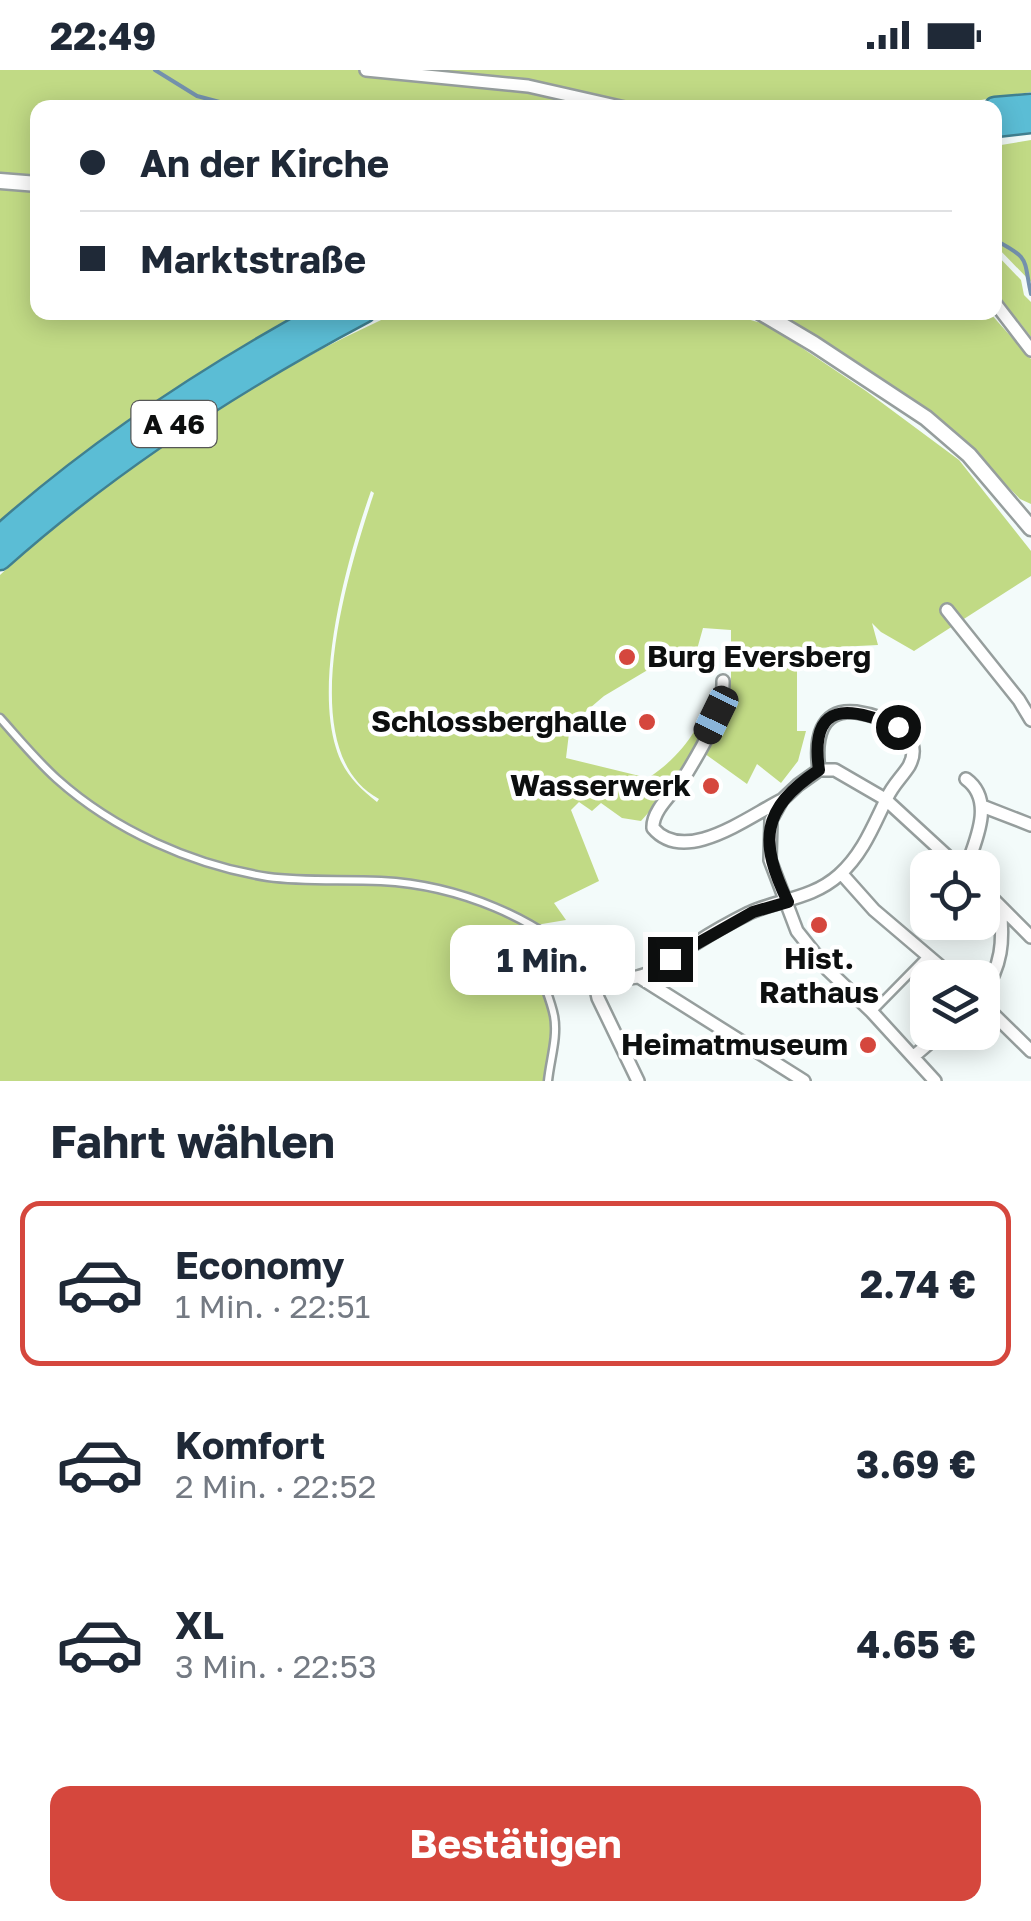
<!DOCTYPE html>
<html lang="de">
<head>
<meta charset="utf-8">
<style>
  :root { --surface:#fff; --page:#f2f2f3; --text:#1f2937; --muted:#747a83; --line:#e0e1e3; --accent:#d5473d }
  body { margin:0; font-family:"Golos Text",sans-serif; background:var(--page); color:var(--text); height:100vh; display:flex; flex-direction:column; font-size:38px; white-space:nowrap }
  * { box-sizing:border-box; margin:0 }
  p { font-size:32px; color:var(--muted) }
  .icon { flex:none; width:55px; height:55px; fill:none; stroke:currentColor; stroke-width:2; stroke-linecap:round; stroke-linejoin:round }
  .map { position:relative; height:1011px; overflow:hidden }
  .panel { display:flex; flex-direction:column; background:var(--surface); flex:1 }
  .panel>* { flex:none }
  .top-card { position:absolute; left:30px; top:30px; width:972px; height:220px; border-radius:20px; box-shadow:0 5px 25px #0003; display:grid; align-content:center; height:220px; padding:0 50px; background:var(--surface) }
  .controls { position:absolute; left:910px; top:780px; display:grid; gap:20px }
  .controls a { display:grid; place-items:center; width:90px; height:90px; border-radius:20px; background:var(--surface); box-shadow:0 5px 25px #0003; font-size:50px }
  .end { position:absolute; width:45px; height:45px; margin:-22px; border:12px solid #0d0f0f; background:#fff; box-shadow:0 0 0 5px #fff }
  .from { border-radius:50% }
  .bubble { position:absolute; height:70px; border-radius:20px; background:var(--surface); box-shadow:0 5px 25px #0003; font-size:32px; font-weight:700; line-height:70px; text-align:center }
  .car { position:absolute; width:30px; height:60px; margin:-30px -15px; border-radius:12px; box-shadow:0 0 8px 2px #0007; background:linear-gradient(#222 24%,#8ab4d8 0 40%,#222 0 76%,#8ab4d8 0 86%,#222 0) }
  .top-card b { display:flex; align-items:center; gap:35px; height:95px; font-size:38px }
  .top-card b+b { border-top:2px solid var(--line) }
  .top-card i { width:25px; height:25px; background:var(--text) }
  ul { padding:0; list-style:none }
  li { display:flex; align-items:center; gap:30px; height:165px; margin:0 20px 15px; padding:0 30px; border:5px solid transparent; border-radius:20px }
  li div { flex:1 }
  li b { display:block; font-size:38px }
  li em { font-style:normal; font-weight:700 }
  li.selected { border-color:var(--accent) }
  li>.icon { width:90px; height:90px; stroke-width:1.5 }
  h2 { padding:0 50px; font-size:45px; line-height:120px }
  .cta { display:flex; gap:20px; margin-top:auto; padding:20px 50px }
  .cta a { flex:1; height:115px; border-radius:20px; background:var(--accent); color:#fff; font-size:40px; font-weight:700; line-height:115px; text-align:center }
  .status { display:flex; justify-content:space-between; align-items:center; height:70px; padding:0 50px; background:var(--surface); direction:ltr }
  .status svg { height:28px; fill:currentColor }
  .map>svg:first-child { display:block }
  .green { fill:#c1da85; fill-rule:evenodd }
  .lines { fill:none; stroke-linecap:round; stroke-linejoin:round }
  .stream { stroke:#7491ad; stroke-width:4 }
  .service-casing { stroke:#969e9d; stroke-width:11 }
  .minor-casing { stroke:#969e9d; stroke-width:16 }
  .tertiary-casing { stroke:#969e9d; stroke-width:19 }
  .motorway-casing { stroke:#408090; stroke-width:25 }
  .service { stroke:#fff; stroke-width:6 }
  .minor { stroke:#fff; stroke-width:11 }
  .tertiary { stroke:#fff; stroke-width:14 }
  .motorway { stroke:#5bbdd5; stroke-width:20 }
  .route { stroke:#0d0f0f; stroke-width:12 }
  .poi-dot { fill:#d5473d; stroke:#fff; stroke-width:4 }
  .labels { text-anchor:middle; stroke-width:9; stroke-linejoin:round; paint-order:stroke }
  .shield { fill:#fff; stroke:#565757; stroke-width:2.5 }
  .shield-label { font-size:28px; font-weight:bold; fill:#0d0f0f }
  .poi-label { font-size:30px; font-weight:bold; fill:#0d0f0f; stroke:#fff; text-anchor:end }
</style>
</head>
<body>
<div class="status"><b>22:49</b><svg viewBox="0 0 49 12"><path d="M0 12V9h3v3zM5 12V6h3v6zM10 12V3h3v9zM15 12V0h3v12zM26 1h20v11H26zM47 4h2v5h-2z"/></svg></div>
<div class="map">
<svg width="1031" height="1011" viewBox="0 0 1031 1011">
  <rect width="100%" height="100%" fill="#f3fbfa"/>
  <path class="green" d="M0,0H1031V22L932,38H38V242L299,243L161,328L0,451Z
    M1031,70V212L995,175V76Z
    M995,183L1021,210L1024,225L1031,232V267L995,221Z
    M399,242H722L768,255L866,321L959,390L1031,481V506L914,581L881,562L872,553L878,575L797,579V661H806L798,691L781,713L757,694L747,714L701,681L731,612V560L703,558L696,583L680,601L656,595L604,626L570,655L566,688L648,708C683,685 700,658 714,619L719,621C707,671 675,714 641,751L622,748L601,733L592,741L579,732L571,740L599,811L554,833L566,850L536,855L452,818L429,813L341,806V812L412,816L465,828L533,860L531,883L552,947L545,1011H0V505C115,397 255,306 399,242ZM371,421L374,423C350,496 290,681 379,729L377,732C358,717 343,702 336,678C314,608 347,489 371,421Z
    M770,243H990L1031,289V434L1020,429L961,368L856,291Z"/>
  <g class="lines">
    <path class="stream" d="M155,0L197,26L242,38
      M995,170C1031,189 1023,188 1031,224"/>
    <defs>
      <path id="service" d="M0,648C18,668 36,690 57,709C114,760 192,795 268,807C304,812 344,809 381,811C458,815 537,847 592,901
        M543,861C528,893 548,915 554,946C558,967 550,990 548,1011
        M873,941L927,886"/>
      <path id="minor" d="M366,0L528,16L625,38
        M995,233L1031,280
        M947,540L1019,630L1031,650
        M723,611C724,642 701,680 685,706C675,722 652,739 653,758C685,796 749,746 782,730
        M966,709C995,730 976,770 966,798
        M982,736L1031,755
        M841,803L874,840L954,908
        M982,818L1031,867
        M639,907L804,1011
        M982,926C1002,895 1004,872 1000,836
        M982,933L1031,981
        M913,987L942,962
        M638,1011L598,928L592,901C604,907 623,910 637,907C657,903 678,883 696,873C713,862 731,852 749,843C780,829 812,829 839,805C863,784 874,754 887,728C892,716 902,707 909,696C927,662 882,646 856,642C819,638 815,671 819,700
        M935,1011L872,942L828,900L797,861L770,790L771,750L782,730L798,715L819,700H835L885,729L960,798"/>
      <path id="tertiary" d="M0,111L38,114
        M760,242L814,274L926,348L969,385L1031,458"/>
      <path id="motorway" d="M995,38L1031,35
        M995,56L1031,52
        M0,466C99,378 210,305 326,242
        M0,489C110,391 234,311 364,242"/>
    </defs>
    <use href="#service" class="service-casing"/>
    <use href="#minor" class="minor-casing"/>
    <use href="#tertiary" class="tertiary-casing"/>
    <use href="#motorway" class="motorway-casing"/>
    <use href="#service" class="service"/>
    <use href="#minor" class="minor"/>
    <use href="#tertiary" class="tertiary"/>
    <use href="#motorway" class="motorway"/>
  </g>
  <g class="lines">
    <path class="route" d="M670,889L753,842L788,832C759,772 760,739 819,700C809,630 850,636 898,657"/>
  </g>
  <g class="poi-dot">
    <circle cx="627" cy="587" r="10"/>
    <circle cx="647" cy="652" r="10"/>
    <circle cx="711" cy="716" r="10"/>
    <circle cx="819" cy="855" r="10"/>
    <circle cx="868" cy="975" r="10"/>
  </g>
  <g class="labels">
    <rect class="shield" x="131.5" y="331" width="85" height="46" rx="8"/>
    <g class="shield-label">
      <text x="174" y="364">A 46</text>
    </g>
    <g class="poi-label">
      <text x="647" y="597" text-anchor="start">Burg Eversberg</text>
      <text x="627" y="662">Schlossberghalle</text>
      <text x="691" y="726">Wasserwerk</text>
      <text x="819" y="899" text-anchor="middle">Hist.<tspan x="819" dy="34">Rathaus</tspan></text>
      <text x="848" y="985">Heimatmuseum</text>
    </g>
  </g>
</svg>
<div class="controls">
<a><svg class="icon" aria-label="locate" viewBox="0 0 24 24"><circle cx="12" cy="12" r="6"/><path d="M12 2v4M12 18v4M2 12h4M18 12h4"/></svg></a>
<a><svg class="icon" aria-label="layers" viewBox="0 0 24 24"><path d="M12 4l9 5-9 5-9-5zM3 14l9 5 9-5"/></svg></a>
</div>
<i class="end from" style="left:898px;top:657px"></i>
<i class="end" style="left:670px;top:889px"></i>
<div class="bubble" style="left:450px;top:855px;width:185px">1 Min.</div>
<i class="car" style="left:716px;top:645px;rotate:206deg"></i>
<div class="top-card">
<b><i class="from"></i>An der Kirche</b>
<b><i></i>Marktstraße</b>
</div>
</div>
<section class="panel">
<h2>Fahrt wählen</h2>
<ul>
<li class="selected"><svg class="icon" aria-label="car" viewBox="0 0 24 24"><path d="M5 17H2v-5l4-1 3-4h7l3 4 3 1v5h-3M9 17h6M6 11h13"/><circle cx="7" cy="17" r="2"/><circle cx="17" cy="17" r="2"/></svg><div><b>Economy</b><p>1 Min. · 22:51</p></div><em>2.74 €</em></li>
<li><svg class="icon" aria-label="car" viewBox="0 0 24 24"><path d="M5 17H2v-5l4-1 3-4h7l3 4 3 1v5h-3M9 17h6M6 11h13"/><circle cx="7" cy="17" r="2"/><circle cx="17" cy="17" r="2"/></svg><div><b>Komfort</b><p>2 Min. · 22:52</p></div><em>3.69 €</em></li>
<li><svg class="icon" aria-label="car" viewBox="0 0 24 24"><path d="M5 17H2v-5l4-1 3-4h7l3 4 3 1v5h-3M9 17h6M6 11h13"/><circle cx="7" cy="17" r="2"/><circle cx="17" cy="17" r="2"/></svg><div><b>XL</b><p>3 Min. · 22:53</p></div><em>4.65 €</em></li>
</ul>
<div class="cta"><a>Bestätigen</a></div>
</section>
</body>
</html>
